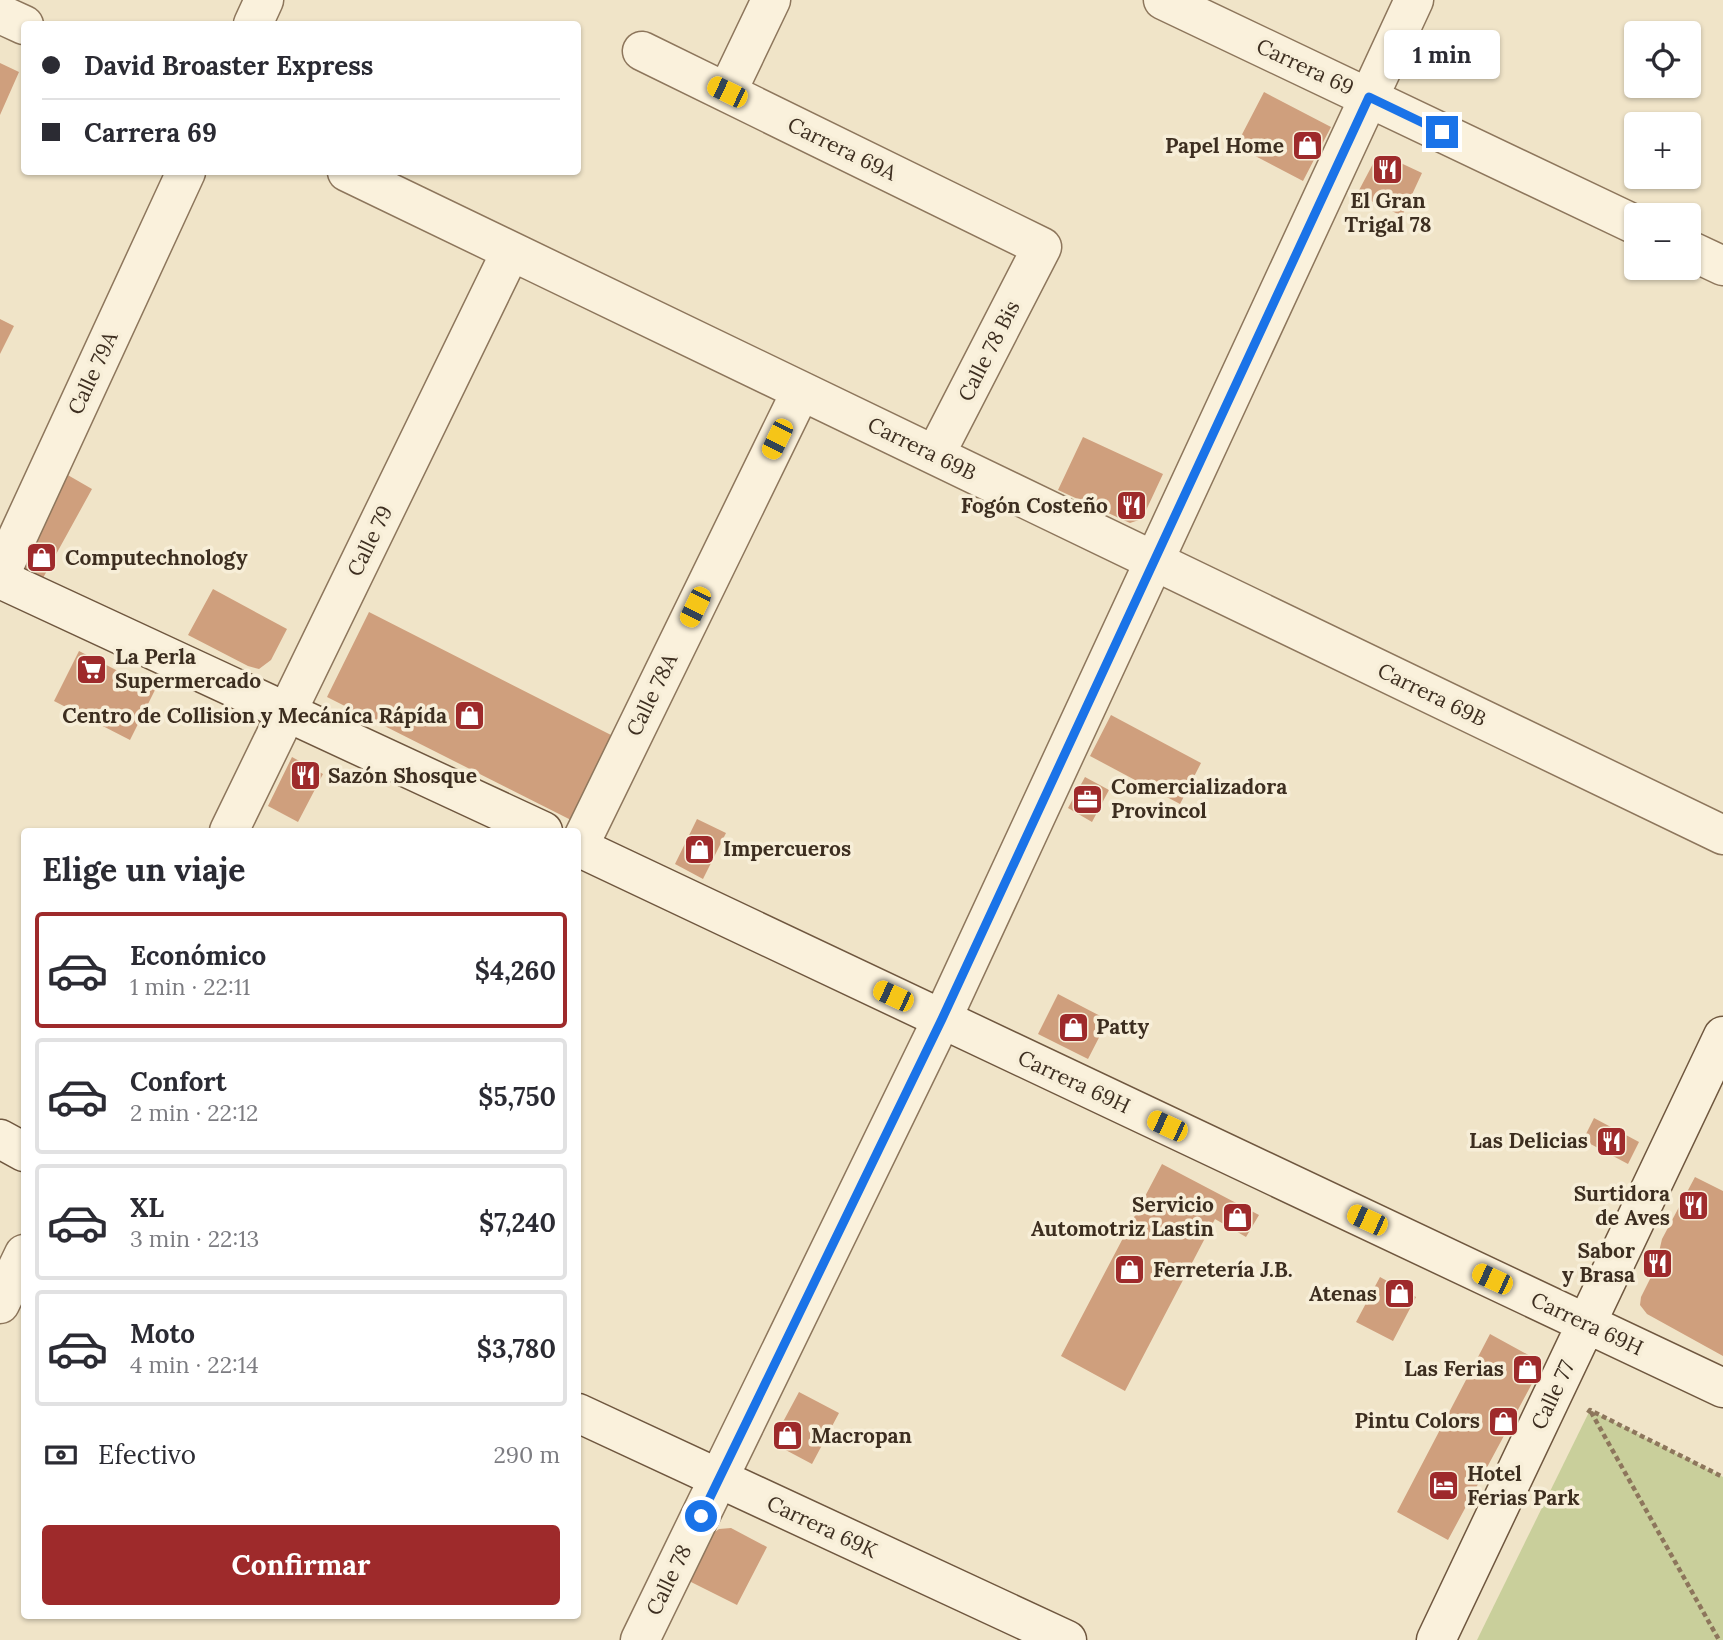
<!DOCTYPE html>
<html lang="es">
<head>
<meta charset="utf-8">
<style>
  :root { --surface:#fff; --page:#f2f2f3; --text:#2b2b33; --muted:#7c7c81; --line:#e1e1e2; --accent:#9e2a2b }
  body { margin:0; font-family:Lora,serif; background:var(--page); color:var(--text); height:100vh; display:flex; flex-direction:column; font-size:26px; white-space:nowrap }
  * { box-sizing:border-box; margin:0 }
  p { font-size:23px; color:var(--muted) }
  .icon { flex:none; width:38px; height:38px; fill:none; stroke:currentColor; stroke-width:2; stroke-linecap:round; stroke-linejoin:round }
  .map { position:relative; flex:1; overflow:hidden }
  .side { position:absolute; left:21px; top:828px; width:560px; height:791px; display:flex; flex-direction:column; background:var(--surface); border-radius:7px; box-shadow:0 2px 5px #0004 }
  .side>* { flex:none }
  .top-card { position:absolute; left:21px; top:21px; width:560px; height:154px; border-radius:7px; box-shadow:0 2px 5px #0004; display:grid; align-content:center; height:154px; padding:0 21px; background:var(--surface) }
  .buttons { position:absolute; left:1624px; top:21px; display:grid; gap:14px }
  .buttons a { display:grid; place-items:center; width:77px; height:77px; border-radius:7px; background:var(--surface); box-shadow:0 2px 5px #0004; font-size:35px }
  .end { position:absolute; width:32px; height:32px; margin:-16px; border:9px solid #1a73e8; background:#fff; box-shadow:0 0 0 4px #fff }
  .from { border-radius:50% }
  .bubble { position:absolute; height:49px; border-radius:7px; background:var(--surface); box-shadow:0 2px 5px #0004; font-size:23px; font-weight:700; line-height:49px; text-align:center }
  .car { position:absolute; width:21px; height:42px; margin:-21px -10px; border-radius:9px; box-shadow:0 0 5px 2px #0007; background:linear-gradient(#f5c518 24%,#345 0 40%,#f5c518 0 76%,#345 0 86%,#f5c518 0) }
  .top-card b { display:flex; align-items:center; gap:24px; height:66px; font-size:26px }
  .top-card b+b { border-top:2px solid var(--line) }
  .top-card i { width:18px; height:18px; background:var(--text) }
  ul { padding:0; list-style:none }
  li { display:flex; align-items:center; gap:21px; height:116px; margin:0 14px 10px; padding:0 7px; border:4px solid var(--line); border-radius:7px }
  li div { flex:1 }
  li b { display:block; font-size:26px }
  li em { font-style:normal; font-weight:700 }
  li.active { border-color:var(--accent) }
  li>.icon { width:63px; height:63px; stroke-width:1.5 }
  h2 { padding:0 21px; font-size:32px; line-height:84px }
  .pay { display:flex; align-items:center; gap:18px; height:77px; padding:0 21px; font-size:26px }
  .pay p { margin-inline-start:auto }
  .button { display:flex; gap:14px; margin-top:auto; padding:14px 21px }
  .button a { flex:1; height:80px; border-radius:7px; background:var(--accent); color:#fff; font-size:28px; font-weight:700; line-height:80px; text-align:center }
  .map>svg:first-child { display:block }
  .green { fill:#c9cf9b }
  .building { fill:#cf9f7d }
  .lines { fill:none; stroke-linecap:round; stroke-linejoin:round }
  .street-casing { stroke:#8d765c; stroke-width:41 }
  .secondary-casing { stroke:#6f573f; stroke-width:41 }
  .path { stroke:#8d765c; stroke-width:4.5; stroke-dasharray:5 3.5; stroke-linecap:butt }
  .street { stroke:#faf1dc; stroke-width:38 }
  .secondary { stroke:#faf1dc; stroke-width:38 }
  .route { stroke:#1a73e8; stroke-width:9 }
  .labels { text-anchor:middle; stroke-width:7; stroke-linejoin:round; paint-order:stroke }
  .street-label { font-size:21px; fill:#3d2e20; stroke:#f7eed8 }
  .poi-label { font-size:21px; font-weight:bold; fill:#3d2e20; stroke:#f7eed8; text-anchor:end }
</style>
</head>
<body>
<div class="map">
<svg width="1723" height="1640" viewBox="0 0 1723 1640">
  <rect width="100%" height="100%" fill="#f0e4c8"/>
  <path class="green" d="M1590,1410L1723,1477V1640H1477Z"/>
  <path class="building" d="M0,63L19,72L0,115Z
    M1264,92L1331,127L1303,181L1236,146Z
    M1376,158H1390L1422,173L1402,216L1357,194Z
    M0,319L14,326L0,354Z
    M1083,437L1163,474L1142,519L1130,523L1058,490Z
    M66,474L92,489L43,578L16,564Z
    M213,589L287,629L271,660L259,669L248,666L188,635Z
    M369,612L613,736L571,820L327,697Z
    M79,651L155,690L130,740L54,701Z
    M1111,715L1201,763L1180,804L1090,756Z
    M292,757L323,774L298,822L268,806Z
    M1085,777L1109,790L1092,822L1068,808Z
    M697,819L726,833L703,879L675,864Z
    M1058,994L1108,1020L1088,1059L1038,1034Z
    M1594,1118L1639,1142L1628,1164L1583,1140Z
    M1162,1164L1259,1215L1246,1237L1215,1219L1125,1391L1061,1356Z
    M1695,1177L1723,1191V1356L1647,1314L1640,1305L1641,1297L1655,1269L1662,1239Z
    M1380,1277L1416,1297L1393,1341L1356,1322Z
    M1490,1334L1543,1363L1448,1540L1397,1512Z
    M799,1392L839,1413L812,1464L780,1447L777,1433Z
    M731,1528L767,1547L737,1605L689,1581L712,1534L719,1529Z"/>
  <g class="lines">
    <defs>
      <path id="street" d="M1163,0L1636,225
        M0,14L24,25
        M253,24L264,0
        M642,51L1042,247L935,455
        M727,92L771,0
        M347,172L1723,835
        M1689,250L1723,266
        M0,575L186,172
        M229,831L511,251
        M578,848L801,391
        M0,1304L24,1254
        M640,1640L942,1019L1414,0"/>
      <path id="secondary" d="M0,579L543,831
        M578,847L1723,1388
        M0,1139L24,1152
        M578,1413L1067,1640
        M1436,1640L1723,1036"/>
    </defs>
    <use href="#street" class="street-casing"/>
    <use href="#secondary" class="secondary-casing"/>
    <path class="path" d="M1591,1412L1719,1640
      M1588,1413L1590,1410L1723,1477"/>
    <use href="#street" class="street"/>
    <use href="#secondary" class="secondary"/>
  </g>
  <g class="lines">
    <path class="route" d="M701,1516L942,1019L1369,97L1442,132"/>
  </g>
  <defs>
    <symbol id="shop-square" viewBox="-11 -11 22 22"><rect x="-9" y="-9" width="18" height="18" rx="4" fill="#9e2a2b" stroke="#f7eed8"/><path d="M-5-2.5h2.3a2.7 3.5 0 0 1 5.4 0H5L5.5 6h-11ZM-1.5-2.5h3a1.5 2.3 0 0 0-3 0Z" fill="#fff"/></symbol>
    <symbol id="restaurant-square" viewBox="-11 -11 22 22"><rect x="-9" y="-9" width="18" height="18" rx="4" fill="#9e2a2b" stroke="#f7eed8"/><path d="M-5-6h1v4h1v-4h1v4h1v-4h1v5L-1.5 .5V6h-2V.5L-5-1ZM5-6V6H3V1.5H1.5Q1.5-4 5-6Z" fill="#fff"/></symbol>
    <symbol id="supermarket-square" viewBox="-11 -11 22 22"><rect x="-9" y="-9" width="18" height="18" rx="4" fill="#9e2a2b" stroke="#f7eed8"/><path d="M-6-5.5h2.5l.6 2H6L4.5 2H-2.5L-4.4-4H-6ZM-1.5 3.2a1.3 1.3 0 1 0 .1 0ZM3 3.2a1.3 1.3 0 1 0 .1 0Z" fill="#fff"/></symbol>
    <symbol id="office-square" viewBox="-11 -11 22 22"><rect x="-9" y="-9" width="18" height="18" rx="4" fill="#9e2a2b" stroke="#f7eed8"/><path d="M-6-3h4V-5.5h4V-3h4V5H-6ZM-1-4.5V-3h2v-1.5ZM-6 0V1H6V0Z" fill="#fff"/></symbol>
    <symbol id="hotel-square" viewBox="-11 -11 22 22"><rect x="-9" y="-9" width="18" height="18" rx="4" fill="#9e2a2b" stroke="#f7eed8"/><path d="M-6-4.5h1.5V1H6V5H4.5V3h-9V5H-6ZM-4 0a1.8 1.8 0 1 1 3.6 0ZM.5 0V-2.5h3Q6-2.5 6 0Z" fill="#fff"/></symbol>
  </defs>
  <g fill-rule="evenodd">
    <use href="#shop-square" x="1290" y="128" width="35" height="35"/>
    <use href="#restaurant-square" x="1370" y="152" width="35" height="35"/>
    <use href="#restaurant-square" x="1114" y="488" width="35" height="35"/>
    <use href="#shop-square" x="24" y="540" width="35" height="35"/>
    <use href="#supermarket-square" x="74" y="652" width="35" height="35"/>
    <use href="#shop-square" x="452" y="698" width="35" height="35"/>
    <use href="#restaurant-square" x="288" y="758" width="35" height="35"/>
    <use href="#office-square" x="1070" y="782" width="35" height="35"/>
    <use href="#shop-square" x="682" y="832" width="35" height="35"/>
    <use href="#shop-square" x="1056" y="1010" width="35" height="35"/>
    <use href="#restaurant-square" x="1594" y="1124" width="35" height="35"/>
    <use href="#restaurant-square" x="1676" y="1188" width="35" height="35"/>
    <use href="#shop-square" x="1220" y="1200" width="35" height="35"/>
    <use href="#restaurant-square" x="1640" y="1246" width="35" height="35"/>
    <use href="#shop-square" x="1112" y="1252" width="35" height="35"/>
    <use href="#shop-square" x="1382" y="1276" width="35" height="35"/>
    <use href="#shop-square" x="1510" y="1352" width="35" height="35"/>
    <use href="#shop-square" x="1486" y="1404" width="35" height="35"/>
    <use href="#shop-square" x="770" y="1418" width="35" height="35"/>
    <use href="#hotel-square" x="1426" y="1468" width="35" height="35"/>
  </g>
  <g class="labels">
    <g class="street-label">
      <text transform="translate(1305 67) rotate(25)" y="7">Carrera 69</text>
      <text transform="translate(842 149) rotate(26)" y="7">Carrera 69A</text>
      <text transform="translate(989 351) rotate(-63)" y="7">Calle 78 Bis</text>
      <text transform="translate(93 373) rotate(-65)" y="7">Calle 79A</text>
      <text transform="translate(922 449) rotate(26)" y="7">Carrera 69B</text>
      <text transform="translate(370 541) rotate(-64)" y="7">Calle 79</text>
      <text transform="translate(652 695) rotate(-64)" y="7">Calle 78A</text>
      <text transform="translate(1432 695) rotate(26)" y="7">Carrera 69B</text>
      <text transform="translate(1074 1082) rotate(25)" y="7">Carrera 69H</text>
      <text transform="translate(1587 1324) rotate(25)" y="7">Carrera 69H</text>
      <text transform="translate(1553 1395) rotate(-65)" y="7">Calle 77</text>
      <text transform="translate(822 1527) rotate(25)" y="7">Carrera 69K</text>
      <text transform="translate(669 1580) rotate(-64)" y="7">Calle 78</text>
    </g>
    <g class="poi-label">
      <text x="1284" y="153">Papel Home</text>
      <text x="1388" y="208" text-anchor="middle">El Gran<tspan x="1388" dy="24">Trigal 78</tspan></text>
      <text x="1108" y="513">Fogón Costeño</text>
      <text x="65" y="565" text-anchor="start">Computechnology</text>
      <text x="115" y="664" text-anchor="start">La Perla<tspan x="115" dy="24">Supermercado</tspan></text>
      <text x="447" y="723">Centro de Collision y Mecáníca Rápída</text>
      <text x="328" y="783" text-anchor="start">Sazón Shosque</text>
      <text x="1111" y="794" text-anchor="start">Comercializadora<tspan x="1111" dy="24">Provincol</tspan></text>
      <text x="723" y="856" text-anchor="start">Impercueros</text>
      <text x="1096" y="1034" text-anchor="start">Patty</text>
      <text x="1588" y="1148">Las Delicias</text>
      <text x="1670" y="1201">Surtidora<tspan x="1670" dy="24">de Aves</tspan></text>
      <text x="1214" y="1212">Servicio<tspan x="1214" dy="24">Automotriz Lastin</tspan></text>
      <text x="1635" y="1258">Sabor<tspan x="1635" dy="24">y Brasa</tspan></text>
      <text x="1153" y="1277" text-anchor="start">Ferretería J.B.</text>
      <text x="1377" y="1301">Atenas</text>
      <text x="1504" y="1376">Las Ferias</text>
      <text x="1480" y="1428">Pintu Colors</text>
      <text x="811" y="1443" text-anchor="start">Macropan</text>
      <text x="1467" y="1481" text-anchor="start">Hotel<tspan x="1467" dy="24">Ferias Park</tspan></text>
    </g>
  </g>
</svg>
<div class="buttons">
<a><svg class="icon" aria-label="locate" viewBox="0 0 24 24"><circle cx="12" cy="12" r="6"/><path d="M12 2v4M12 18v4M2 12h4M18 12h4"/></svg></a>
<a>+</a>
<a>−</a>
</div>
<i class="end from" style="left:701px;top:1516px"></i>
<i class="end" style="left:1442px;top:132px"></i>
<div class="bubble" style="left:1384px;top:30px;width:116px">1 min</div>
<i class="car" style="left:727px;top:92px;rotate:296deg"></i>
<i class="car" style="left:777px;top:439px;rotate:206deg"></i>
<i class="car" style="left:695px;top:607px;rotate:206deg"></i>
<i class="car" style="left:893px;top:996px;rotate:295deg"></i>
<i class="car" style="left:1167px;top:1126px;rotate:295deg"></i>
<i class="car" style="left:1367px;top:1220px;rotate:295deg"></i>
<i class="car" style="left:1492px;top:1279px;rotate:295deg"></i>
<div class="top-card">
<b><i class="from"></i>David Broaster Express</b>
<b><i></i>Carrera 69</b>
</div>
<section class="side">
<h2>Elige un viaje</h2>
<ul>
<li class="active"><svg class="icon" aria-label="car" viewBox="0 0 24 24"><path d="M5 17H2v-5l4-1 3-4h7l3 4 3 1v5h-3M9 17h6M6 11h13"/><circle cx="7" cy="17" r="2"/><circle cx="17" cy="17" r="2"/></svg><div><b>Económico</b><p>1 min · 22:11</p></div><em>$4,260</em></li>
<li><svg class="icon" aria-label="car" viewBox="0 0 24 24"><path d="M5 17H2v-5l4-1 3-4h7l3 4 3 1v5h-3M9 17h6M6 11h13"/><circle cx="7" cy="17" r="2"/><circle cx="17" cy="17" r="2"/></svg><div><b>Confort</b><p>2 min · 22:12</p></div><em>$5,750</em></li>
<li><svg class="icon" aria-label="car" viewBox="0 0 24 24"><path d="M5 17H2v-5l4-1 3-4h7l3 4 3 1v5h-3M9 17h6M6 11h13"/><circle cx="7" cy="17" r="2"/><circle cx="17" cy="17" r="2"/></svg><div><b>XL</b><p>3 min · 22:13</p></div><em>$7,240</em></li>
<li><svg class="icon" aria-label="car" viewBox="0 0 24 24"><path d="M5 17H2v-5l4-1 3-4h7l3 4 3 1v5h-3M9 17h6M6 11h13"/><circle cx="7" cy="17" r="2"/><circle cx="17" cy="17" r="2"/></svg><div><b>Moto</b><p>4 min · 22:14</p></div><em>$3,780</em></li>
</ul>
<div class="pay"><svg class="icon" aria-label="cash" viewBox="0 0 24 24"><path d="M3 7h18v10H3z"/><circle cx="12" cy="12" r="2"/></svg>Efectivo<p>290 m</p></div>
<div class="button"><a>Confirmar</a></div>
</section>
</div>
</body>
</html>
